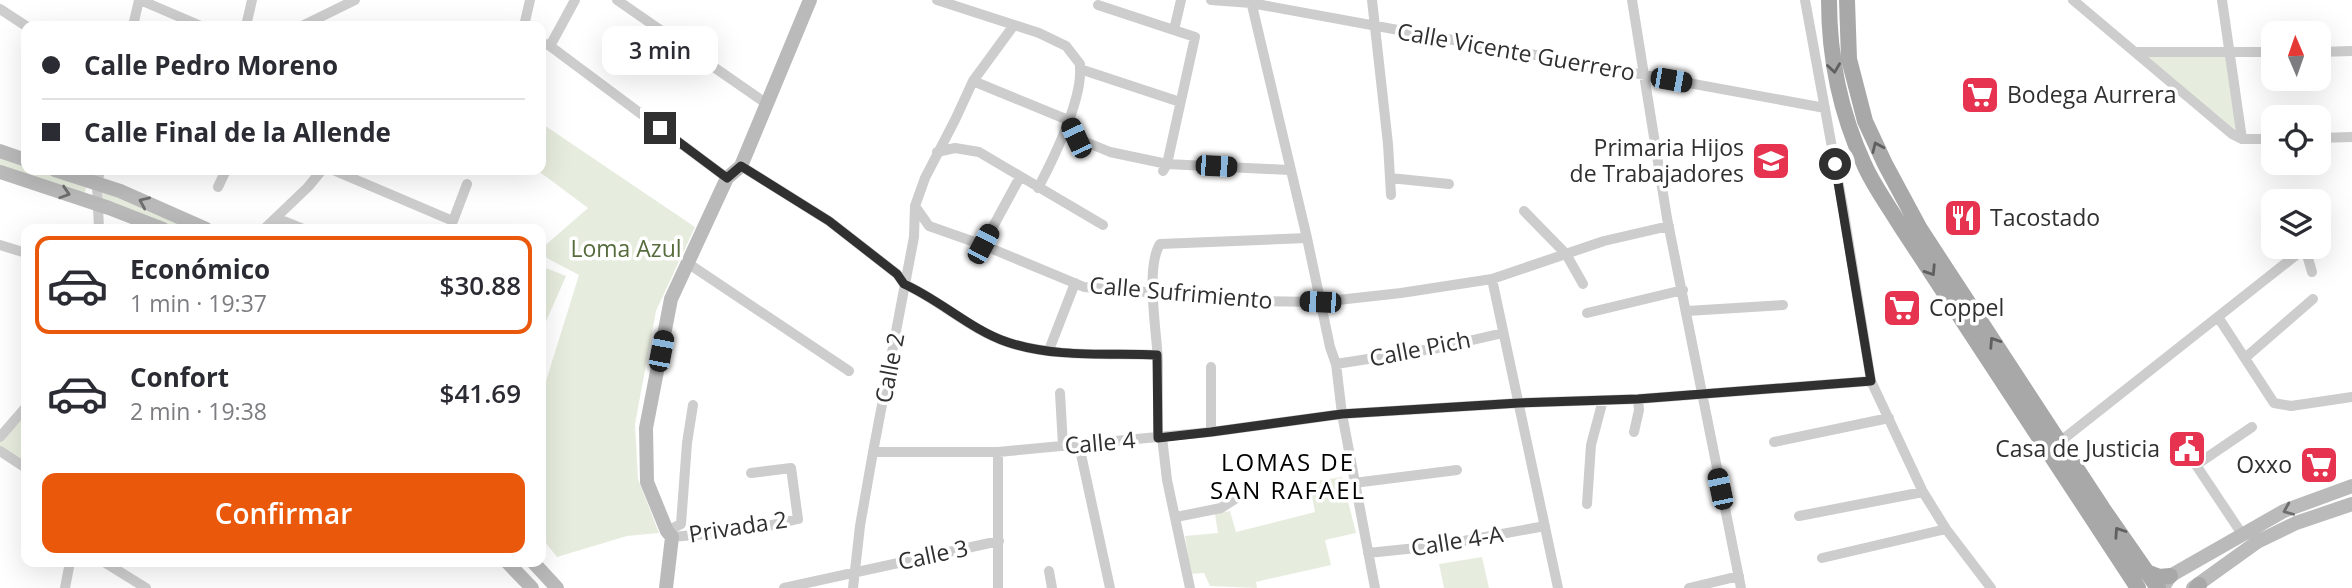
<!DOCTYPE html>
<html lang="es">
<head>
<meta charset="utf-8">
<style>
  :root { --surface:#fff; --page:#f7f7f7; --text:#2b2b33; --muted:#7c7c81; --line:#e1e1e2; --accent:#ea580c }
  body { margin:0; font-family:"Open Sans",sans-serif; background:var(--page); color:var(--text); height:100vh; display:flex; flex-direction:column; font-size:26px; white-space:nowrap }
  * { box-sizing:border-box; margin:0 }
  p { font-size:23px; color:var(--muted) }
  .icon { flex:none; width:38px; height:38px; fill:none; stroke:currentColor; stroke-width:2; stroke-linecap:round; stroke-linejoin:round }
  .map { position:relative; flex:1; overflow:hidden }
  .side { position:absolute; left:21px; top:224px; width:525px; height:343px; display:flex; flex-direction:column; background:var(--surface); border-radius:14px; box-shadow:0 7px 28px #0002 }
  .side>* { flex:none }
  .guide { position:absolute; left:21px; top:21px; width:525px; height:154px; border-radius:14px; box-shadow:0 7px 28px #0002; display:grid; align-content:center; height:154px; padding:0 21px; background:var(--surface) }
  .needle { width:46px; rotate:358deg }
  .fabs { position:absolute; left:2261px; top:21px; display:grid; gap:14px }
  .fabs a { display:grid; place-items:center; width:70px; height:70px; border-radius:14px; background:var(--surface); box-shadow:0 7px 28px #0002; font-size:35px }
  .end { position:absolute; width:32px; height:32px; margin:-16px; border:9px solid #303030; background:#fff; box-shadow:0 0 0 4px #fff }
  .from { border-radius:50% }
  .bubble { position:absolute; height:49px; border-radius:14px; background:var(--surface); box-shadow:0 7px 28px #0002; font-size:23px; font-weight:600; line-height:49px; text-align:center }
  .car { position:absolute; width:21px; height:42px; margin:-21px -10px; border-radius:9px; box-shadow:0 0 5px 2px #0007; background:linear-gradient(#222 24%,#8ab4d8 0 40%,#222 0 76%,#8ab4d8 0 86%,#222 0) }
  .guide b { display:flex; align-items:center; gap:24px; height:66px; font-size:26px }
  .guide b+b { border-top:2px solid var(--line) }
  .guide i { width:18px; height:18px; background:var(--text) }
  ul { padding:12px 0 0; list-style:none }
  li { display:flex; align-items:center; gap:21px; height:98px; margin:0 14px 10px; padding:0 7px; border:4px solid transparent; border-radius:14px }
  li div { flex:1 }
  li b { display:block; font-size:26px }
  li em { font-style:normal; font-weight:600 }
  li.current { border-color:var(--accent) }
  li>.icon { width:63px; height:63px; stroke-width:1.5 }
  .action { display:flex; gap:14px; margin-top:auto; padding:14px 21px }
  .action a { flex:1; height:80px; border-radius:14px; background:var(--accent); color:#fff; font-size:28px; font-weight:600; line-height:80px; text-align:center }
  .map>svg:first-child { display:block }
  .green { fill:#e7edde }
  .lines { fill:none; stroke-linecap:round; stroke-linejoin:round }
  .street { stroke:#cdcdcd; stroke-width:10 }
  .secondary { stroke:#bababa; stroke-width:14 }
  .primary { stroke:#a8a8a8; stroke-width:16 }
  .oneway { stroke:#606060 }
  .oneway2 { stroke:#6e6e6e }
  .route { stroke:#303030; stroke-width:9 }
  .labels { text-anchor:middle; stroke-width:7; stroke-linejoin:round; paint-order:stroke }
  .street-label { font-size:23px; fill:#303030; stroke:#fff }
  .poi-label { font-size:23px; fill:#303030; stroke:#fff; text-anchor:start }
  .park-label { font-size:23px; fill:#576c3d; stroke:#fff }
  .neighbourhood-label { font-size:24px; letter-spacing:2px; fill:#000; stroke:#fff }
</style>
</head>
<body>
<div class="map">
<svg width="2352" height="588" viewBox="0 0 2352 588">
  <rect width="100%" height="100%" fill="#fff"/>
  <path class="green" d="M2230,53L2242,139L2137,54Z
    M541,123L695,227L656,311L635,424L638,479L659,533L627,536L557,557L541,537V397L579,275L541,255V249L588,208L537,170H541Z
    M0,155L26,164V170H43L86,187L84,196L0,168Z
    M104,190L195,229H168L101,201Z
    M541,266L566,276L541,333Z
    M26,414V468L0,451V439Z
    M1342,477L1356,533L1325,540L1331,565L1256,582L1257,588L1210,586L1204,573L1191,574L1185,536L1218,533L1215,514L1230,511L1236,532L1315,512L1309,482Z
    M1482,557L1489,588H1444L1439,564Z"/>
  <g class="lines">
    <path class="street" d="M140,0L201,26
      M617,0L767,104
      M937,0L1039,33L1066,46L1080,64V69L1180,102
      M1211,0L1251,3L1825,108
      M1372,0L1388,144L1391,195
      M1632,0L1667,218L1741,588
      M1805,0L1844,213L1871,381L1923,492L1946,529L1991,588
      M2073,0L2232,134L2242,139H2273
      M2222,0L2242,139
      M1251,1L1307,238L1330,347L1336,364L1342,414L1375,588
      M1098,5L1195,37L1167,164L1163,171
      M0,9L26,26
      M133,26L139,0
      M246,26L252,0
      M302,26L355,0
      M524,26L530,0
      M1174,30L1181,0
      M541,42L550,46L727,178
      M550,46L575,0
      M2135,52H2273
      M2319,52L2352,51
      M973,81L1068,120L1076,138L1110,152L1167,164L1289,170
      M2319,138L2352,137
      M937,152L955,148L979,152L1103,225
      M741,166L829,221L897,274L904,284C940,300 970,330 1007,342C1054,358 1109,353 1157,355
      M333,170L453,221L467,184
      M1390,178L1449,184
      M218,187L226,170
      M1038,188C1053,160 1082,100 1080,69
      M915,206L929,226L983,245L1084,287L1257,301L1320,302L1401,293L1492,279L1604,241L1669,226
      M1524,211L1566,254L1583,284
      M276,218L303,229
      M99,229L97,185L100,170
      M264,229L308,187L322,170
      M0,245L26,253
      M983,245L1020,177
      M686,262L849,371
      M1492,279L1558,588
      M1687,311L1783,305
      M1587,313L1683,290
      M2218,317L2274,403L2291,406L2352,397
      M1049,350L1075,283
      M2245,358L2313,299
      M1336,364L1438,348L1503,333
      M1060,393L1063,446
      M1211,432V367
      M1634,432L1639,410L1638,399
      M0,437L26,407
      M1158,437C1158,412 1158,387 1158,362C1157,333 1145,268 1160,244L1307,238
      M1162,437L1167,480L1190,588
      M1774,442L1889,418
      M2057,444L2305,248L2312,272
      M1079,445L1110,588
      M0,451L26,468
      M873,452H998L1211,432L1342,414L1519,403L1638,399L1871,381
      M998,452V588
      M1354,483L1457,470
      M1587,504L1591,445L1603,400
      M1799,516L1923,492
      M1176,517L1221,508L1235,499
      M667,531L681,524L687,443L693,405
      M2242,534L2196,465L2252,427
      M672,537L750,530L798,519L791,468L751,473
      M1368,553L1436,546L1545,526
      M1822,558L1946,529
      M104,562L146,588
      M1049,571L1052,588
      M65,588L70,562
      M784,588L999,541
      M853,588L860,526L873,452L914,237L915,206L925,178L955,120L973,81L1014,25
      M1689,588L1739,576"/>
    <path class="secondary" d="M0,151L26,160
      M55,170L120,191L206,229
      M0,172L109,208L163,229
      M507,562L532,588
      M533,562L557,588
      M2164,586L2170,576L2284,511L2352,486
      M666,588L672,537L667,531L647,482L646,428L671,299L727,178L741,166L810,0
      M2193,588L2257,542L2296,523L2352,504"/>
    <path class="primary" d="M1829,0C1829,57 1840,112 1864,164C1873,185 1888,205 1900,225L2138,588
      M1847,0L1849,59L1865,121L1885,164L1920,229L2103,509L2158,588
      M2144,571L2159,577L2170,576
      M2197,588L2199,585"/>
  </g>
  <defs><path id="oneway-chevron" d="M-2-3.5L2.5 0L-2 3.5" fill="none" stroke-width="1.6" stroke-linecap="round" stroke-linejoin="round" transform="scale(1.75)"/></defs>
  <g class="oneway">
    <use href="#oneway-chevron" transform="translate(1834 68) rotate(82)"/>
    <use href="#oneway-chevron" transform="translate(1877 147) rotate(-114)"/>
    <use href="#oneway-chevron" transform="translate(1931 271) rotate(57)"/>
    <use href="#oneway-chevron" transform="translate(1994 342) rotate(-123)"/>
    <use href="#oneway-chevron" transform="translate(2119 532) rotate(-124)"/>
  </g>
  <g class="oneway2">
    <use href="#oneway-chevron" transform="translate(65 193) rotate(18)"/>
    <use href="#oneway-chevron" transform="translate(144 202) rotate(-156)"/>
    <use href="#oneway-chevron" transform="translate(2288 510) rotate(157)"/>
  </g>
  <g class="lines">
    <path class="route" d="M660,128L727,178L741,166L829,221L897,274L904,284C940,300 970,329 1007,342C1054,358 1109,353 1157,355L1158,438L1211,432L1342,414L1519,403L1638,399L1871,381L1835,164"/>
  </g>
  <defs>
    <symbol id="supermarket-square" viewBox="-11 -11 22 22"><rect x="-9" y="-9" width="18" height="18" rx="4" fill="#e63350" stroke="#fff"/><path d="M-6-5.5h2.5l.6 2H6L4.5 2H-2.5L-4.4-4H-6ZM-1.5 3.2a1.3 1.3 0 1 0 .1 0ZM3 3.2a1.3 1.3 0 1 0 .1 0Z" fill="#fff"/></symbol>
    <symbol id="school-square" viewBox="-11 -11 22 22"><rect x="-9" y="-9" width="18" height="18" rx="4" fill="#e63350" stroke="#fff"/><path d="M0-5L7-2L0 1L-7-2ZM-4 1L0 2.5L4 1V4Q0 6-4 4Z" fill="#fff"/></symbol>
    <symbol id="restaurant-square" viewBox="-11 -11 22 22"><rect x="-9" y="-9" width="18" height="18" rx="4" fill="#e63350" stroke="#fff"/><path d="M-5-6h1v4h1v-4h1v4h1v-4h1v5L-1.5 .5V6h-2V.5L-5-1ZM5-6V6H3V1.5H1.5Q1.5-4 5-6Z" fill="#fff"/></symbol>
    <symbol id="civic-square" viewBox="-11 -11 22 22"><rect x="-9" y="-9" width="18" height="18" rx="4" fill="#e63350" stroke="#fff"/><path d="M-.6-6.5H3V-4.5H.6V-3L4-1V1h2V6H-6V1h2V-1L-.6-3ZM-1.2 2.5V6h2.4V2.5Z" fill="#fff"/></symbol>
  </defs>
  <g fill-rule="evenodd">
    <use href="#supermarket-square" x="1958" y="73" width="44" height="44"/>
    <use href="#school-square" x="1749" y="139" width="44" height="44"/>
    <use href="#restaurant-square" x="1941" y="196" width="44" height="44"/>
    <use href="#supermarket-square" x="1880" y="286" width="44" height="44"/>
    <use href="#civic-square" x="2165" y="427" width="44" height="44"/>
    <use href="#supermarket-square" x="2297" y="443" width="44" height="44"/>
  </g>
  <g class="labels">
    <g class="street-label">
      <text transform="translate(1516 52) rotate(10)" y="8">Calle Vicente Guerrero</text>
      <text transform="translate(1181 293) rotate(5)" y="8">Calle Sufrimiento</text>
      <text transform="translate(1420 349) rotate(-11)" y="8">Calle Pich</text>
      <text transform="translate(890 368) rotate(-79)" y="8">Calle 2</text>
      <text transform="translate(1100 443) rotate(-5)" y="8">Calle 4</text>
      <text transform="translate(738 527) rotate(-9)" y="8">Privada 2</text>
      <text transform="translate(1457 541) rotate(-9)" y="8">Calle 4-A</text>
      <text transform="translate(933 555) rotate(-12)" y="8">Calle 3</text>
    </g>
    <g class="poi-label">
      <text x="2007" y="103">Bodega Aurrera</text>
      <text x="1744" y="156" text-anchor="end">Primaria Hijos<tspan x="1744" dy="26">de Trabajadores</tspan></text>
      <text x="1990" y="226">Tacostado</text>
      <text x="1929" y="316">Coppel</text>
      <text x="2160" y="457" text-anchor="end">Casa de Justicia</text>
      <text x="2292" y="473" text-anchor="end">Oxxo</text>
    </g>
    <g class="park-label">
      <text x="626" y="257">Loma Azul</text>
    </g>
    <g class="neighbourhood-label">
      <text x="1288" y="471">LOMAS DE<tspan x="1288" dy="28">SAN RAFAEL</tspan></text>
    </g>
  </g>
</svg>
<div class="fabs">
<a><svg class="needle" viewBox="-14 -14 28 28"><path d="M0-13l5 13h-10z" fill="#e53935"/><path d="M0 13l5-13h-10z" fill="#7c7c81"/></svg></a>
<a><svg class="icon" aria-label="locate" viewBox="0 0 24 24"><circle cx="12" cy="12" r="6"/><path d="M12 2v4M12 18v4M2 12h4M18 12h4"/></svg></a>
<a><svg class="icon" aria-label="layers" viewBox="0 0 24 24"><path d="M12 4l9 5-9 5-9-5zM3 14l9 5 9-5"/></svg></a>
</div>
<i class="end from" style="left:1835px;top:164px"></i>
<i class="end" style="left:660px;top:128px"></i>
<div class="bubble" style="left:602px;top:26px;width:116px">3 min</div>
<i class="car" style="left:1671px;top:80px;rotate:100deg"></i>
<i class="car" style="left:1076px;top:138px;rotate:335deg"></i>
<i class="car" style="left:1216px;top:166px;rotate:93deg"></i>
<i class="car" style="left:983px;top:244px;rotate:28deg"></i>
<i class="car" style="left:1320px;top:302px;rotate:272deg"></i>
<i class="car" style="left:661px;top:351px;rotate:11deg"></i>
<i class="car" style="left:1720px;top:489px;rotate:348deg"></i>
<div class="guide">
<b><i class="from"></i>Calle Pedro Moreno</b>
<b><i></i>Calle Final de la Allende</b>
</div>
<section class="side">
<ul>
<li class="current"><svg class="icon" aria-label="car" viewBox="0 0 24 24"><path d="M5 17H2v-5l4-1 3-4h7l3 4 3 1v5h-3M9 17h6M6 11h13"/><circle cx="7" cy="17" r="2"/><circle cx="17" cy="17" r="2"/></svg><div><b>Económico</b><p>1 min · 19:37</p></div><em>$30.88</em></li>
<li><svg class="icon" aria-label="car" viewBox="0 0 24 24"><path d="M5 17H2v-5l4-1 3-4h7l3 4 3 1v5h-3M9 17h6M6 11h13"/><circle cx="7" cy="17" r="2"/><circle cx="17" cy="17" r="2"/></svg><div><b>Confort</b><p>2 min · 19:38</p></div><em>$41.69</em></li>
</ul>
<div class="action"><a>Confirmar</a></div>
</section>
</div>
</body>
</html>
